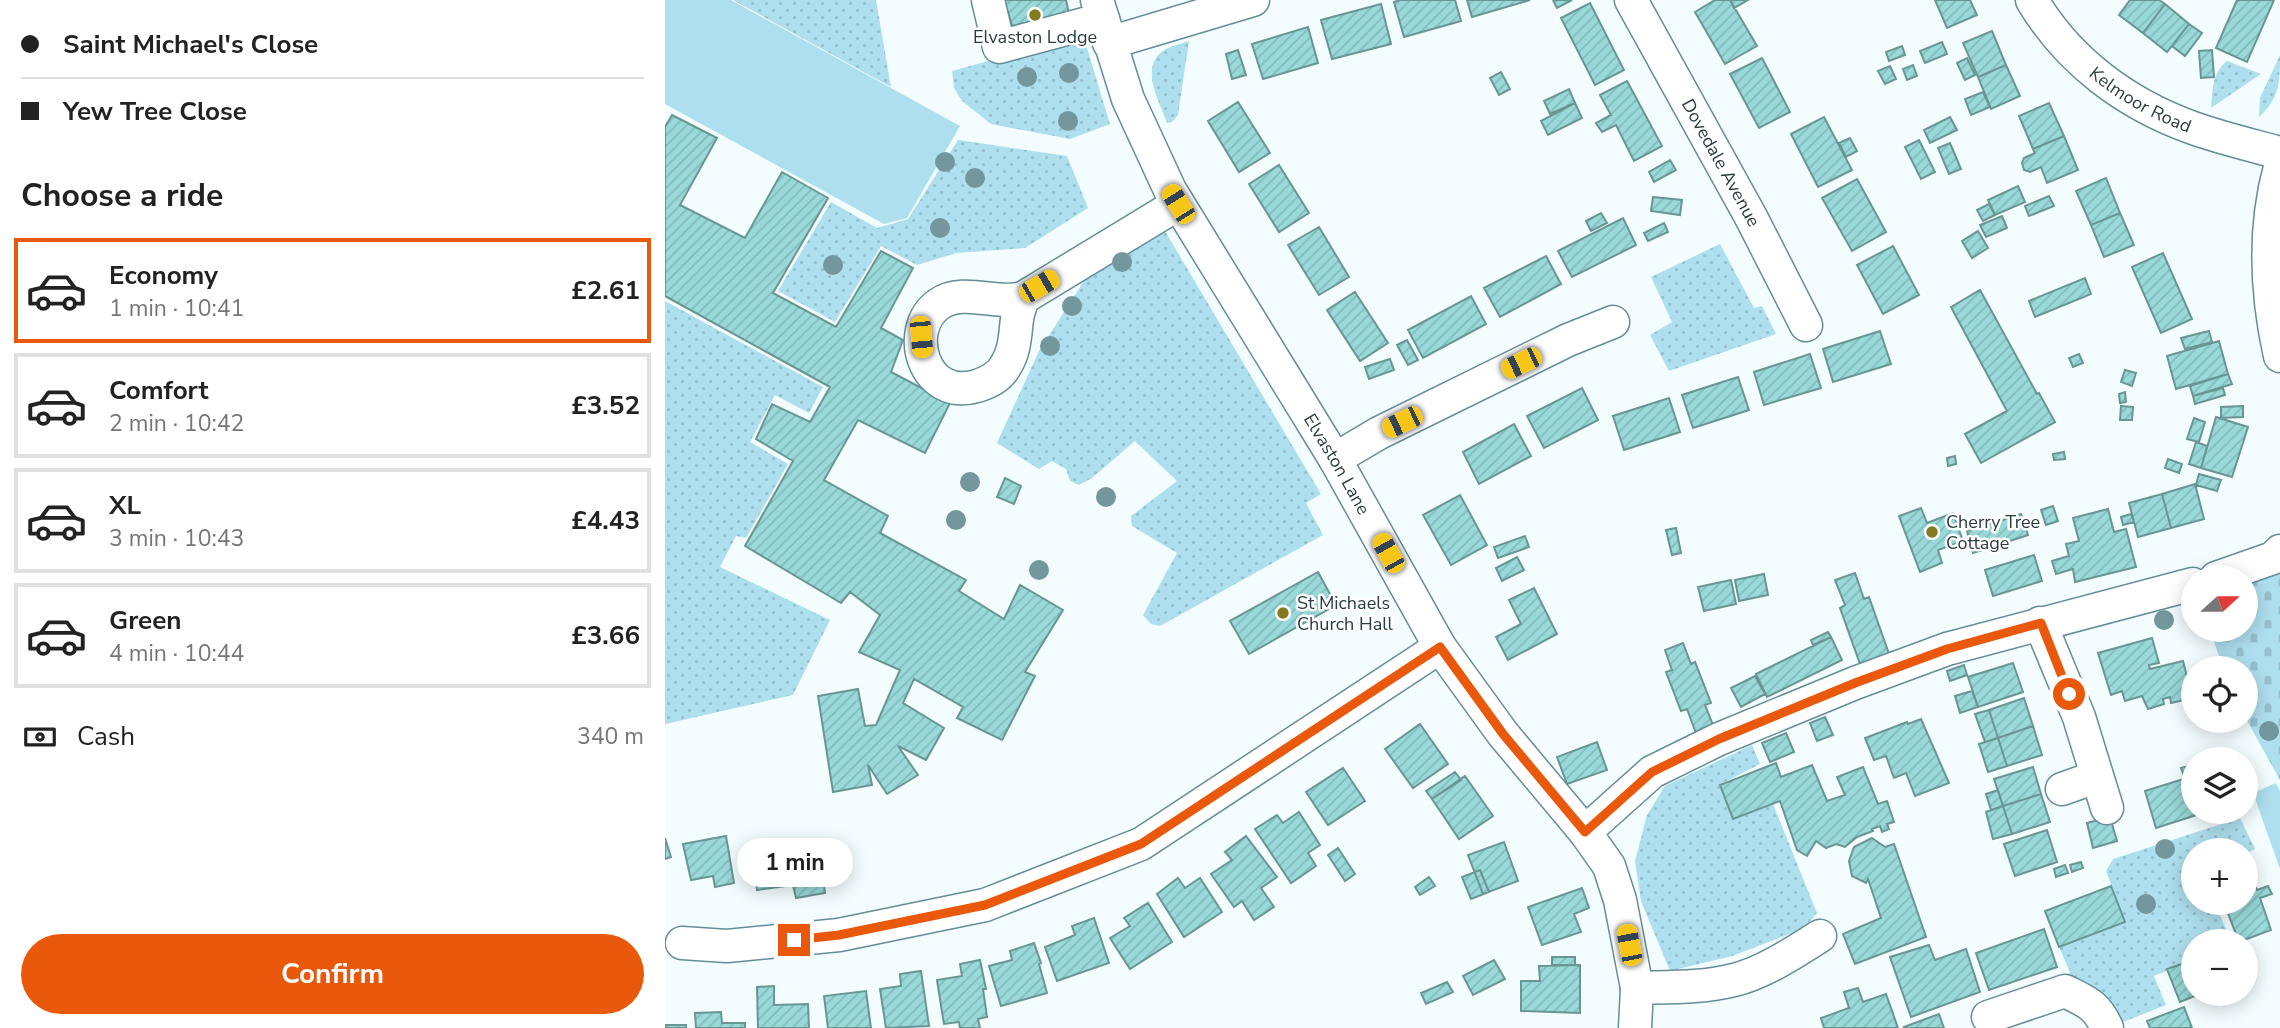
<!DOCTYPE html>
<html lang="en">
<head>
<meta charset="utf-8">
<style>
  :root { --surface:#fff; --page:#f6f6f6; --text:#222; --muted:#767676; --line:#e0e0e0; --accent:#ea580c }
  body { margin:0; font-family:"Nunito Sans",sans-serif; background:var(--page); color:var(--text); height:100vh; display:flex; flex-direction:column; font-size:26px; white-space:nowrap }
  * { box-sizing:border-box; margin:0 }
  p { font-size:23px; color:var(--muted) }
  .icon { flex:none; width:38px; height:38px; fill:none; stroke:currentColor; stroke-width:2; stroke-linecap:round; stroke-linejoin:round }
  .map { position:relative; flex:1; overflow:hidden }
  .details { display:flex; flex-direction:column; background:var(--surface); width:665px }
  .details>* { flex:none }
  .top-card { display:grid; align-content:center; height:154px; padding:0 21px; background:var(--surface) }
  .needle { width:46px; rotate:69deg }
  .buttons { position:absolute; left:1516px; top:565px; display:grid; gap:14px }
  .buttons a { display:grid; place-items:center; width:77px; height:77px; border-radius:50%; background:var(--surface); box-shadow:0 4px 18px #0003; font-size:35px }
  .end { position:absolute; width:32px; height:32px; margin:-16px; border:9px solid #ea580c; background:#fff; box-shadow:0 0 0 4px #fff }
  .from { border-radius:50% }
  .bubble { position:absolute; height:49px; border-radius:24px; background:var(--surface); box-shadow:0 4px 18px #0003; font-size:23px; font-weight:700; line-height:49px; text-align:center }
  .car { position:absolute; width:21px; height:42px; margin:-21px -10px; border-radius:9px; box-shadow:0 0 5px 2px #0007; background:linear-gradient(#f5c518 24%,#345 0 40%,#f5c518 0 76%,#345 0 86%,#f5c518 0) }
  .top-card b { display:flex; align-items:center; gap:24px; height:66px; font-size:26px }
  .top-card b+b { border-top:2px solid var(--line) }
  .top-card i { width:18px; height:18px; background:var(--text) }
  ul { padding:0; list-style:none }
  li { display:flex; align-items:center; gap:21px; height:105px; margin:0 14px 10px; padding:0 7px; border:4px solid var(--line); border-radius:0px }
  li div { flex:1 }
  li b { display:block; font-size:26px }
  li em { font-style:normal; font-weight:700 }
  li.current { border-color:var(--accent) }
  li>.icon { width:63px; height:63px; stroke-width:1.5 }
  h2 { padding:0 21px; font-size:32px; line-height:84px }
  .pay { display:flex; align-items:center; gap:18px; height:77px; padding:0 21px; font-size:26px }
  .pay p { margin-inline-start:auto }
  .cta { display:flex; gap:14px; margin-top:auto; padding:14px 21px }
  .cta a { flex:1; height:80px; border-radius:42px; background:var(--accent); color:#fff; font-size:28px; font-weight:700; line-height:80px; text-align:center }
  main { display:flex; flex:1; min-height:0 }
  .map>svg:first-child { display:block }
  .grass { fill:url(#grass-dots) }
  .cemetery { fill:url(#cemetery-stones) }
  .park { fill:#aedfee }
  .building { fill:url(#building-hatch); stroke:#699695; stroke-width:2 }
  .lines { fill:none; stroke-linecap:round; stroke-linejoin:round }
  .minor-casing { stroke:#648d99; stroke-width:35 }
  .minor { stroke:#fff; stroke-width:32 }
  .tree { fill:#74969d }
  .route { stroke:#ea580c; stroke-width:9 }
  .poi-dot { fill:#817a20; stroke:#fff; stroke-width:2.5 }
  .labels { text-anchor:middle; stroke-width:5; stroke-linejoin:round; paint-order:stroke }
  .poi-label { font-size:18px; fill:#293b40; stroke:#fff; text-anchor:start }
  .street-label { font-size:18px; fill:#293b40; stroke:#fff }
</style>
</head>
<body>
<main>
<section class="details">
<div class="top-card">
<b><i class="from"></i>Saint Michael's Close</b>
<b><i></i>Yew Tree Close</b>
</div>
<h2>Choose a ride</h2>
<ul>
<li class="current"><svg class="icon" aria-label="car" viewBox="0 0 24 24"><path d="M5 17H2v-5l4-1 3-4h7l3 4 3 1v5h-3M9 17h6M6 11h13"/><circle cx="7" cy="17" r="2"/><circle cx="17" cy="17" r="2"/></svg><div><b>Economy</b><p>1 min · 10:41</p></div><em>£2.61</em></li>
<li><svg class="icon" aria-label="car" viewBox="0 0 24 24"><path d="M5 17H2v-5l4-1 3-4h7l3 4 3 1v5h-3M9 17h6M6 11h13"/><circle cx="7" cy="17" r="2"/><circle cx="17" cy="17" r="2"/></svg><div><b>Comfort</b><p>2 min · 10:42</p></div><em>£3.52</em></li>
<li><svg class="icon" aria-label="car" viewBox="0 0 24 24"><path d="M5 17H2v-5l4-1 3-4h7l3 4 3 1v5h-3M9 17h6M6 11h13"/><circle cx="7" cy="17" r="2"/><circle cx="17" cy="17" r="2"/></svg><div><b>XL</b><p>3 min · 10:43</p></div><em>£4.43</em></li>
<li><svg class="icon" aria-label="car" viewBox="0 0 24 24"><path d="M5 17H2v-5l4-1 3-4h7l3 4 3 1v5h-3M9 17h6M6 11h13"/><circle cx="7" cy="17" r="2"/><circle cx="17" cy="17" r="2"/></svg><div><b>Green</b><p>4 min · 10:44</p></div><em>£3.66</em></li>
</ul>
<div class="pay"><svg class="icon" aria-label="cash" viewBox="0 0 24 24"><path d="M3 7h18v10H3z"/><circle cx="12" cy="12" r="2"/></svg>Cash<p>340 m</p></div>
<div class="cta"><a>Confirm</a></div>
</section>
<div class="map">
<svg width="1615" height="1028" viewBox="0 0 1615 1028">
  <defs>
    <pattern id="grass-dots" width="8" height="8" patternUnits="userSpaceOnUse" patternTransform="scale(1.75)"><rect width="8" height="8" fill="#aedfee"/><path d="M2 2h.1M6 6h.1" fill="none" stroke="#96c0cd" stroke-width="1.8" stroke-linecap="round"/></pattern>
    <pattern id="cemetery-stones" width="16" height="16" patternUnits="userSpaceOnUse" patternTransform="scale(1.75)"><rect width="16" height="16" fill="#aedfee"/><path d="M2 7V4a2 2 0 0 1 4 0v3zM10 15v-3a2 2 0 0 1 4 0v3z" fill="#96c0cd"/></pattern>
    <pattern id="building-hatch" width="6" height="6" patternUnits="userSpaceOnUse" patternTransform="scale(1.75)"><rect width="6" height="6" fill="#99d9d9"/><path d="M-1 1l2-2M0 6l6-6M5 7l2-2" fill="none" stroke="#84bbbb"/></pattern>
  </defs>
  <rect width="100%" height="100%" fill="#f3fcfe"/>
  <path class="grass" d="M68,0H211L226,87Z
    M418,35L445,124L405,139L326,124L297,101L289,88L287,71Z
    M524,41L513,115L507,122L502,123C495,102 474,68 498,51C505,46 515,44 524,41Z
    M1615,55C1615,81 1615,98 1594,117L1595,98Z
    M1562,61L1596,74L1546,108C1548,90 1547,72 1562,61Z
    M293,140L402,156L423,208L360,248L291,253L252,265L216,246L170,322L113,291L166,202L212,228L243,219Z
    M497,226L656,494L641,503L658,535L495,626L486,624L478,615L512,553L467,526L466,516L512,481L470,441L427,478L414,485L405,481L401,469L387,461L374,469L332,443L374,351L433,259Z
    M1055,244L1089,308L1097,306L1111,334L1004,371L985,335L1007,322L986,277Z
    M0,301L158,387L144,413L110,395L85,442L123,464L81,538L71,536L55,567L165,620L128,695L0,724Z
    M1087,745L1095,764L1054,785L1068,818L1108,804L1152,913L1138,929L1067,956L1005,971L976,901L970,861L982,815L1000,786Z
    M1575,818L1590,849L1580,854V850H1528V903H1550L1566,941L1528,942V960L1489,976L1501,1005L1453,1024L1399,982L1405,972L1394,947L1460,922L1441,871L1448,859Z"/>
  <path class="cemetery" d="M1615,561V780L1580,717V668H1558L1545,630H1580V578Z"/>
  <path class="park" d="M0,0H66L295,126L242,218L219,224L0,104Z
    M1611,783L1615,791V869L1588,793Z"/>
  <path class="building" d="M337,0H401L404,13L373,31L370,21L347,26L343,12L340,13Z
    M735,0H790L796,21L739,37L729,2Z
    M802,0H865L807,17Z
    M888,0H907L892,8Z
    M1050,0H1065L1092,46L1060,64L1030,12Z
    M1065,0H1083L1069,8Z
    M1270,0H1305L1312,15L1282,28Z
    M1465,0H1494L1500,4L1478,33L1454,15Z
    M1572,0H1609L1582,62L1551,48Z
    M925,3L959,70L930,85L896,18Z
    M716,4L726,44L667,59L656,20Z
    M1500,4L1524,24L1502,52L1478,33Z
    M1524,24L1537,33L1520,56L1507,46Z
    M643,27L653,63L598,79L587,44Z
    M1327,31L1341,65L1313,77L1298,43Z
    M1277,42L1282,54L1260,63L1255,51Z
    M1237,46L1240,55L1224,61L1221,52Z
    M573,50L581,75L567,79L561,54Z
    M1547,50L1549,77L1536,78L1534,51Z
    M1097,58L1125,112L1094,128L1065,74Z
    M1302,58L1310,75L1300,80L1292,63Z
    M1248,65L1252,76L1242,80L1238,69Z
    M1341,65L1355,96L1326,109L1313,77Z
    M1225,66L1231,79L1220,84L1213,71Z
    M836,72L845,89L834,95L825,78Z
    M962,81L997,146L969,161L951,125L937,132L931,123L946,115L935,95Z
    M904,89L910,103L885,114L879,101Z
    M1318,92L1325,107L1306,115L1300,99Z
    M573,102L605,153L574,172L543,121Z
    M910,103L917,118L883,135L876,121Z
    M1384,103L1399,136L1368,149L1354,116Z
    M7,115L52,138L15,205L80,238L117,172L163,198L108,293L171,327L216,251L248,268L216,328L238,340L226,372L285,403L260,453L193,420L159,480L223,516L215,533L301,580L294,591L339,619L355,585L398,610L360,672L370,676L337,740L292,718L298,707L249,679L238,703L279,728L261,760L233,746L253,775L222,794L203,765L207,785L168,792L153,696L193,689L200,726L211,725L235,670L194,652L215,615L185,592L176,603L80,546L128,461L91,439L107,404L145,422L165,387L0,296V127Z
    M1159,117L1187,170L1153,187L1126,134Z
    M1285,117L1292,130L1265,143L1259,130Z
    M1399,136L1413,170L1382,183L1376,167L1365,172L1359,170L1357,163L1359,158L1370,153L1368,149Z
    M1185,138L1192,151L1181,157L1174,143Z
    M1254,140L1270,172L1256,179L1240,147Z
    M1285,143L1296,169L1284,174L1273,148Z
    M1005,160L1011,170L989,182L984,172Z
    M614,165L644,213L614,232L584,184Z
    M1441,178L1455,213L1426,225L1411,191Z
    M1192,179L1221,232L1187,251L1157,198Z
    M1353,186L1360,202L1330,215L1323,200Z
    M1384,196L1389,206L1364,216L1360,206Z
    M988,197L1017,200L1015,215L986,211Z
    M1324,204L1330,215L1318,221L1312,210Z
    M936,213L942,223L926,231L921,221Z
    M1455,213L1469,245L1439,257L1426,225Z
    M1337,216L1342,228L1321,237L1315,225Z
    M958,218L971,245L907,277L893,251Z
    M999,223L1003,232L983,241L979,233Z
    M654,227L684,277L654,295L623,245Z
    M1313,231L1323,248L1307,258L1297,241Z
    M1228,246L1254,295L1218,314L1192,265Z
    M1498,253L1527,319L1496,333L1467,267Z
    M881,256L896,284L835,317L819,288Z
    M1420,278L1426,294L1370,317L1364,301Z
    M1315,290L1372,394L1374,393L1390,422L1316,463L1300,434L1342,411L1286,307Z
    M690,292L723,343L695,361L662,310Z
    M806,296L821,324L758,358L743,330Z
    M1215,331L1226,364L1168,382L1158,349Z
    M1544,331L1547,342L1520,349L1516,338Z
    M742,340L753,360L743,365L732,345Z
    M1554,341L1563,374L1511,389L1502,356Z
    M1145,354L1156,388L1099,405L1089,372Z
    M1414,354L1418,363L1408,367L1404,358Z
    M725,359L729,370L704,379L700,367Z
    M1460,370L1471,373L1467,386L1456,382Z
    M1563,374L1567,384L1528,396L1525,386Z
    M1073,377L1084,410L1028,428L1017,395Z
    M917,388L933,420L879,448L862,416Z
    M1558,388L1560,395L1530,404L1528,396Z
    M1460,392L1461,402L1455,403L1454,394Z
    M1004,398L1015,432L959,450L948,416Z
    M1456,406L1468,407L1467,420H1455Z
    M1578,406V417L1556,418V407Z
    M1551,417L1583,427L1567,477L1536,468Z
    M1529,418L1540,422L1534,442L1522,439Z
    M849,424L866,456L814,484L798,452Z
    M1531,442L1542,446L1536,468L1524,464Z
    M1399,452L1400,459L1389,460L1388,454Z
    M1290,456L1291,464L1283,466L1282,458Z
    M1503,459L1517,464L1514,473L1500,468Z
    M1534,474L1556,480L1552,491L1531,485Z
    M340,478L356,486L349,504L332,497Z
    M1530,484L1539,519L1506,528L1497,494Z
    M1497,494L1506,528L1473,537L1464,503Z
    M795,495L822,545L786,565L758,515Z
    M1388,506L1393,521L1381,525L1376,510Z
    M1256,508L1262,523L1288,513L1298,541L1273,550L1277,563L1255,572L1234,516Z
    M1443,509L1449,532L1461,529L1471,567L1410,582L1408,569L1391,574L1387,561L1404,556L1401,544L1414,541L1408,518Z
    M1356,514L1363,535L1308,553L1302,531Z
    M1466,514L1469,522L1458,525L1456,517Z
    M1011,528L1016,553L1007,555L1001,530Z
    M860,536L864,547L833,558L829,547Z
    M1369,555L1377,581L1328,596L1320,570Z
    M852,557L859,570L837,581L831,568Z
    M653,572L671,605L584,654L565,621Z
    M1190,573L1199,599L1204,597L1224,654L1195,664L1175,608L1180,605L1170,580Z
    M1099,574L1103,595L1074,601L1070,580Z
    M1066,580L1071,604L1039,611L1033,587Z
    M869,588L892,634L843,660L831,637L856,624L844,600Z
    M1163,632L1166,637L1148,645L1146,640Z
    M1166,637L1177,660L1102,697L1091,674Z
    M1487,638L1494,663L1484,665L1485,669L1518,661L1526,692L1522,693L1524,699L1506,703L1505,697L1498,699L1499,704L1483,709L1477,696L1460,701L1457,691L1446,695L1433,653Z
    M1018,643L1026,664L1030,662L1046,703L1040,705L1050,730L1032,736L1022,709L1016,711L1001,672L1007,670L1000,650Z
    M1348,663L1358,692L1313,707L1303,677Z
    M1299,665L1302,675L1285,681L1282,671Z
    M1090,676L1100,694L1076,707L1066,688Z
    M1307,691L1313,707L1295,713L1290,696Z
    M1359,698L1368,726L1333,738L1324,710Z
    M1324,710L1333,738L1320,742L1310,714Z
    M1160,717L1168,735L1152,741L1145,723Z
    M1256,719L1284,783L1250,796L1241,773L1229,778L1221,756L1209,760L1200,738L1242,722L1243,724Z
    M755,724L783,764L748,788L720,749Z
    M1368,726L1377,755L1342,766L1333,738Z
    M1121,733L1129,752L1105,762L1097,743Z
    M1333,738L1342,766L1323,772L1314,744Z
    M932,742L942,770L902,784L892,757Z
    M1111,763L1116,777L1147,765L1162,801L1180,795L1172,777L1198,767L1213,804L1222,801L1229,822L1222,824L1224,829L1217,832L1215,826L1207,829L1208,831L1192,837L1180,847L1171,844L1161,848L1151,841L1142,856L1132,850L1115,801L1068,819L1055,785Z
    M1528,765V776L1520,779L1516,768Z
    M1368,767L1376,794L1338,806L1329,779Z
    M678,768L700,801L663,825L641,792Z
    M790,772L796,780L767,799L761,791Z
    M800,776L828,816L794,839L767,799Z
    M1528,776V812H1541L1491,828L1480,791Z
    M1333,790L1338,806L1326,810L1321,794Z
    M1376,794L1385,822L1347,834L1338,806Z
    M1338,806L1347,834L1328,839L1321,812Z
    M634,812L655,845L643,853L651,866L626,883L590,829L612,815L618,823Z
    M1445,817L1452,841L1428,848L1422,823Z
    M1382,830L1392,862L1350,876L1339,844Z
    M61,836L69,883L50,887L48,876L26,880L18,844Z
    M581,836L612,877L596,888L609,907L589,920L577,901L569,907L546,874L567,860L560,852Z
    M0,838L6,857L0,859Z
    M1207,838L1220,847L1229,844L1261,937L1190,964L1178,934L1216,918L1203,879L1201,883L1187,876L1184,861L1189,847Z
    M152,840L160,893L131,898L128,885L92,890L87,848Z
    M839,842L853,881L818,894L803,855Z
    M673,848L690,874L680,881L663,855Z
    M1580,860L1592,890L1603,886L1607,894L1595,898L1606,930L1574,942L1559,903H1580Z
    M1416,862L1418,868L1407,872L1405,865Z
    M1400,865L1403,873L1391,877L1389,869Z
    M815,870L824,892L806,899L797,877Z
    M764,877L770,886L755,895L750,887Z
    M513,878L520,888L535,878L557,912L519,937L492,894Z
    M1446,886L1460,922L1394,947L1380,911Z
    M917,888L924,908L909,914L916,932L877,945L863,907Z
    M483,903L507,942L465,969L445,938L465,926L459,918Z
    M429,918L444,963L392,981L380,947L410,935L407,926Z
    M1379,929L1392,967L1324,990L1311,953Z
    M369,943L376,963L374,964L382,993L336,1006L324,966L347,960L345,951Z
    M1264,945L1270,960L1301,949L1315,992L1246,1017L1225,957Z
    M887,957H910V965H887Z
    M315,960L321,989H318L322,1017L313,1019L315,1028H295L294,1022L279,1024L272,980L297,976L295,964Z
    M829,960L840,979L808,995L798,976Z
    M1528,960V994H1535L1515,1002L1502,969Z
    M915,965V1013L856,1011V981H875L874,966Z
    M256,971L264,1026L221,1028L215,989L236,986L235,974Z
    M782,982L788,992L761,1004L756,993Z
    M109,986V1005L143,1004L144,1028H93L92,987Z
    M1193,988L1198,1002L1221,994L1233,1028H1159L1156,1018L1184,1008L1179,992Z
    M201,991L206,1028H163L159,996Z
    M1543,994H1552L1555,1001L1547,1004Z
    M1519,1007L1527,1028H1485L1482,1021Z
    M56,1012L57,1023H80V1028H31L30,1013Z
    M1274,1014L1279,1028H1240L1239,1027Z
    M0,1025H21V1028H0Z"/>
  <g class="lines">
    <defs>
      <g id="minor">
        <path d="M323,0L334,47L438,19"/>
        <path id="s1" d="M432,0L463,99L505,190L670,459L775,647L838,734L920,832L944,866L955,900L972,988L970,1028"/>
        <path id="s2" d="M966,0L1087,219L1141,325"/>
        <path id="s3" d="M1367,0C1403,61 1461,104 1528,128C1556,138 1586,145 1615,153"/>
        <path d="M444,43L588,0"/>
        <path d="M1615,167C1598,229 1601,293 1615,356"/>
        <path d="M358,298C356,305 353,312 352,319C350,335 350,351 341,365C335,377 324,382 312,386C258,402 238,329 274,304C298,287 333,306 358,298L513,204"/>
        <path d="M670,459L714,433L903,340L948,322"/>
        <path d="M1551,578L1608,558L1615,551"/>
        <path d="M1375,623L1414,717L1442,808"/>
        <path d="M1397,789L1431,777"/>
        <path d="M920,832L987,772L1054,739L1190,683L1282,649L1528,584"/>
        <path d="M17,943L62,946L174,935L320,905L476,844L775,647"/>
        <path d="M972,988C1005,987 1037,988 1069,980C1098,973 1130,952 1155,936"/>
        <path d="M1323,1017L1400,991C1422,1002 1432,1005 1442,1028"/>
      </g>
    </defs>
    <use href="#minor" class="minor-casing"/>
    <use href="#minor" class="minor"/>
  </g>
  <g class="tree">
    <circle cx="404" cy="73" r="10"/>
    <circle cx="362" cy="77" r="10"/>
    <circle cx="403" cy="121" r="10"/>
    <circle cx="280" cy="162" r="10"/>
    <circle cx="310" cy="178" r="10"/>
    <circle cx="275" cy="228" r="10"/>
    <circle cx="457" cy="262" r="10"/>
    <circle cx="168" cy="265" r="10"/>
    <circle cx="407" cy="306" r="10"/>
    <circle cx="385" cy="346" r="10"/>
    <circle cx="305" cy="482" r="10"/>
    <circle cx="441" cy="497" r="10"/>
    <circle cx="291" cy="520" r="10"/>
    <circle cx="374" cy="570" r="10"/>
    <circle cx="1499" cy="620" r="10"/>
    <circle cx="1604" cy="731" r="10"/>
    <circle cx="1500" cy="849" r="10"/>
    <circle cx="1481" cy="904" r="10"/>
  </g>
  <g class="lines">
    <path class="route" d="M129,940L174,935L320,905L476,844L775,647L838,734L920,832L987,772L1054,739L1190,683L1282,649L1376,623L1404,694"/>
  </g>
  <g class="poi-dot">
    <circle cx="370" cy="15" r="7"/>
    <circle cx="1267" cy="532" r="7"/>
    <circle cx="618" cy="613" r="7"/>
  </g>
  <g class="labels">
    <g class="poi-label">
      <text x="370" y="43" text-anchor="middle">Elvaston Lodge</text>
      <text x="1281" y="528">Cherry Tree<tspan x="1281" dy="21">Cottage</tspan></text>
      <text x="632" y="609">St Michaels<tspan x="632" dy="21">Church Hall</tspan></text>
    </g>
    <g class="street-label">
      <text dy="6" stroke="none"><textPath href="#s3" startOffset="150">Kelmoor Road</textPath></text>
      <text dy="6" stroke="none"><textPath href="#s2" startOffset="186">Dovedale Avenue</textPath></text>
      <text dy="6" stroke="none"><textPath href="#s1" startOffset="525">Elvaston Lane</textPath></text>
    </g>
  </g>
</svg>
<div class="buttons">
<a><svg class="needle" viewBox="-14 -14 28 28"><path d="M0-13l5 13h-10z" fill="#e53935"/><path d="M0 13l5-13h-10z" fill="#767676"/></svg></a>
<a><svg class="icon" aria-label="locate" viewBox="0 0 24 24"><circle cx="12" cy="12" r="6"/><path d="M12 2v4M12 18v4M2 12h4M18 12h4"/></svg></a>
<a><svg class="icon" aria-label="layers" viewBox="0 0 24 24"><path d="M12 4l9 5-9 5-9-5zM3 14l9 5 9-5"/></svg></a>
<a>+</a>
<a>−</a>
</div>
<i class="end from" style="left:1404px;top:694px"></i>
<i class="end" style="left:129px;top:940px"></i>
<div class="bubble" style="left:72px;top:838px;width:116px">1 min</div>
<i class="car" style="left:513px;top:204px;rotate:328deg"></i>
<i class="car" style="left:374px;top:286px;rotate:60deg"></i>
<i class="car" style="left:256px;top:337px;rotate:175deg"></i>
<i class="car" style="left:856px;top:363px;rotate:244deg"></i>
<i class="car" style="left:737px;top:422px;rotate:244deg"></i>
<i class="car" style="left:723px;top:553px;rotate:331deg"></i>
<i class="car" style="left:964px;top:945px;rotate:349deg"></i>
</div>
</main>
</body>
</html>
